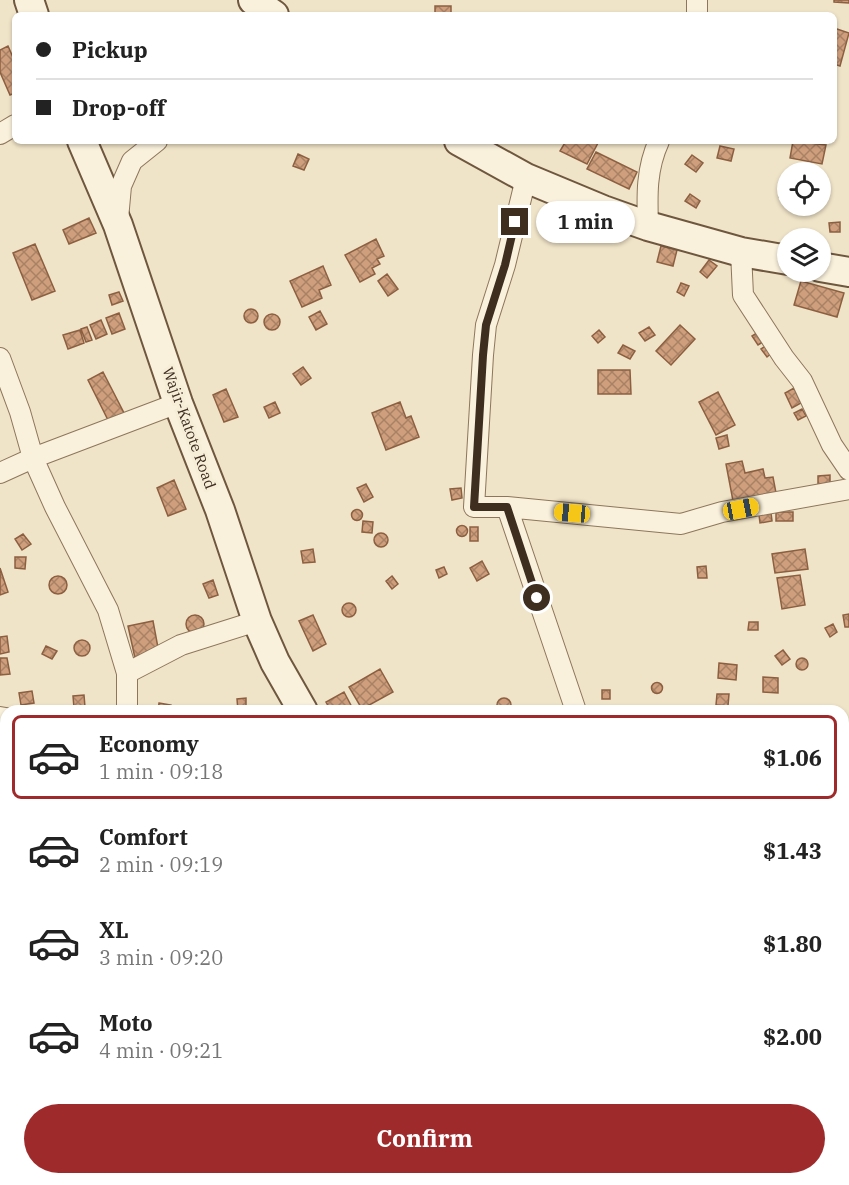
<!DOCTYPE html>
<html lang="en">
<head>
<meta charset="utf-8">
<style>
  :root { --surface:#fff; --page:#f2f2f2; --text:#222; --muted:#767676; --line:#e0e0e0; --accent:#9e2a2b }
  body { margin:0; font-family:"IBM Plex Serif",serif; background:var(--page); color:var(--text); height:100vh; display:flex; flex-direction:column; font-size:22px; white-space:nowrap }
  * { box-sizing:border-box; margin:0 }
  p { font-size:20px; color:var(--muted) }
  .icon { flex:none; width:33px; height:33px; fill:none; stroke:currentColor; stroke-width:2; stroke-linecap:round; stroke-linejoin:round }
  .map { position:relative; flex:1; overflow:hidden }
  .panel { position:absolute; left:0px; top:705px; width:849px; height:480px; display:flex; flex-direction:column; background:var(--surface); border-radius:18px 18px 0 0; box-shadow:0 2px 4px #0004 }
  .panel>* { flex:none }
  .hud { position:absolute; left:12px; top:12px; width:825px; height:132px; border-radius:9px; box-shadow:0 2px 4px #0004; display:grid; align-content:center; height:132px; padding:0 24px; background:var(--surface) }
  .tools { position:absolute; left:777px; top:162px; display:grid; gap:12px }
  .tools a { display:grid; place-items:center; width:54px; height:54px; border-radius:50%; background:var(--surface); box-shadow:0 2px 4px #0004; font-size:30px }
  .end { position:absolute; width:27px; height:27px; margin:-14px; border:8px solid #3d2e20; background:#fff; box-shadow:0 0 0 3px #fff }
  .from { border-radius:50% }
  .bubble { position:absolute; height:42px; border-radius:21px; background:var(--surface); box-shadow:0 2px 4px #0004; font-size:20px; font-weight:700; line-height:42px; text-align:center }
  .car { position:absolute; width:18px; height:36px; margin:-18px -9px; border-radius:8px; box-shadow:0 0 4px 2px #0007; background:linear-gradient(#f5c518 24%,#345 0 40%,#f5c518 0 76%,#345 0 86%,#f5c518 0) }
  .hud b { display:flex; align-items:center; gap:21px; height:57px; font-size:22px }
  .hud b+b { border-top:2px solid var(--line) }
  .hud i { width:15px; height:15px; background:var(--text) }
  ul { padding:10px 0 0; list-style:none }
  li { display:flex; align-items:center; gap:18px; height:84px; margin:0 12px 9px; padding:0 12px; border:3px solid transparent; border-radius:9px }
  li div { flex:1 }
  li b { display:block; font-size:22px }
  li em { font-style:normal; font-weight:700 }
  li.active { border-color:var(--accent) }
  li>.icon { width:54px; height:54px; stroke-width:1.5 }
  .primary-button { display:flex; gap:12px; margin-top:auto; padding:12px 24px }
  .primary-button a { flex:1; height:69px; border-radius:36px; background:var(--accent); color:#fff; font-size:24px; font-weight:700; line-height:69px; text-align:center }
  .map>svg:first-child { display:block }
  .building { fill:url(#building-cross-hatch); stroke:#8d5f41; stroke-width:1.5 }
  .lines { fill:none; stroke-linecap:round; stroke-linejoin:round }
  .street-casing { stroke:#8d765c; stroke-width:22 }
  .secondary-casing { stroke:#6f573f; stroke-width:32 }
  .street { stroke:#faf1dc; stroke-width:20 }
  .secondary { stroke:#faf1dc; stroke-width:28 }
  .route { stroke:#3d2e20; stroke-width:8 }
  .labels { text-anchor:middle; stroke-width:6; stroke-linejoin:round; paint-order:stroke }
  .street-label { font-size:15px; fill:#3d2e20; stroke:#f7eed8 }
</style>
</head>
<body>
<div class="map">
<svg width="849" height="1185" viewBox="0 0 849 1185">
  <defs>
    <pattern id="building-cross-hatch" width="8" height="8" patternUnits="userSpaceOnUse" patternTransform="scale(1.5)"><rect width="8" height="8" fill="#cf9f7d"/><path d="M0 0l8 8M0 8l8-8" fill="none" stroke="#a98266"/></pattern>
  </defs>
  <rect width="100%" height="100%" fill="#f0e4c8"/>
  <path class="building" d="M834,0H849V3L834,2Z
    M435,6H451V15H435Z
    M834,28L849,33L840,66L834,64Z
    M8,46L15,62V93L10,95L0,72V50Z
    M566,141H599L587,164L560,151Z
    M793,141L826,145L822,164L790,158Z
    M720,146L734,149L731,161L717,158Z
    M596,152L637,172L629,189L587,169Z
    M298,154L309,159L304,170L293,166Z
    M692,155L703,163L696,172L685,164Z
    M781,187L788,188L787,199L779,197Z
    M690,194L700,201L696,208L685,201Z
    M89,218L96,233L69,244L63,230Z
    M840,222V232H830L829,223Z
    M376,239L384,256L377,259L380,264L372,268L375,274L360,282L345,255Z
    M35,244L55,291L32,300L13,253Z
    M661,246L677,250L673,266L657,262Z
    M709,260L717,266L707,278L700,272Z
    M323,266L331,285L319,290L322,298L302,307L290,281Z
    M387,274L398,289L388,296L378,281Z
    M801,281L844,293L837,317L794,305Z
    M681,283L689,286L684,296L677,292Z
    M119,292L123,301L112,305L109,295Z
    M244 316a7 7 0 1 1 14 0a7 7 0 1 1-14 0Z
    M320,311L327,324L316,330L309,317Z
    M119,313L125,329L112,334L106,318Z
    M264 322a8 8 0 1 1 16 0a8 8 0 1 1-16 0Z
    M101,320L107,334L96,339L90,325Z
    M680,325L695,339L671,365L656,351Z
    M87,327L92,340L86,342L81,329Z
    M649,327L655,335L645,341L639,333Z
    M80,330L84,343L68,349L63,335Z
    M599,330L605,337L598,343L592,336Z
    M760,331L766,340L758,345L752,336Z
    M623,345L635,351L630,359L618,353Z
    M767,345L773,352L767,357L761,349Z
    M303,367L311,378L301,385L293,374Z
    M598,370H630L631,394H598Z
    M103,372L124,413L108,420L88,380Z
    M794,388L801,403L792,408L785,393Z
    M226,389L238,417L224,422L213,395Z
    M718,392L735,425L716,435L699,402Z
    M275,402L280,413L269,418L264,407Z
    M400,402L406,418L411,416L419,437L386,450L372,413Z
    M802,409L806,416L798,420L794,413Z
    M727,435L729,446L719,449L716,438Z
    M742,461L745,473L763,469L765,478L773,477L776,493L733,501L726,464Z
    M830,475V486L818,487V476Z
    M174,480L186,509L168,516L157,488Z
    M366,484L373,497L364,502L357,488Z
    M461,488L462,498L452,500L450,489Z
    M351.5 515a5.5 5.5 0 1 1 11 0a5.5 5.5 0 1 1-11 0Z
    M776,512H793V521H776Z
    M771,513L772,521L760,523L759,515Z
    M363,521L373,522L372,533L362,532Z
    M456.5 531a5.5 5.5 0 1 1 11 0a5.5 5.5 0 1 1-11 0Z
    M470,527H478V541H470Z
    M374 540a7 7 0 1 1 14 0a7 7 0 1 1-14 0Z
    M23,534L31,544L22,550L15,539Z
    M313,549L315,562L303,563L301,551Z
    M805,549L808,569L775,573L772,554Z
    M15,557H26L25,569L15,568Z
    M482,561L489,574L477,581L470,568Z
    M706,566L707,578H698L697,567Z
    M444,567L447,574L439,578L436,570Z
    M0,568L8,592L0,595Z
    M800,575L805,605L782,609L777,578Z
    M49 585a9 9 0 1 1 18 0a9 9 0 1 1-18 0Z
    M392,576L398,584L392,589L386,581Z
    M213,580L218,595L209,598L203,584Z
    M342 610a7 7 0 1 1 14 0a7 7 0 1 1-14 0Z
    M849,614V627H845L843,615Z
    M313,615L326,644L313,651L299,621Z
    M186 624a9 9 0 1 1 18 0a9 9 0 1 1-18 0Z
    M153,621L159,653L135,658L128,626Z
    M749,622H758V630H748Z
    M833,624L837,632L830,637L825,628Z
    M7,636L9,652L0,654V637Z
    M74 648a8 8 0 1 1 16 0a8 8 0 1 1-16 0Z
    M46,646L57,651L52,659L42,654Z
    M783,650L790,659L782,665L775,656Z
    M796 664a6 6 0 1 1 12 0a6 6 0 1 1-12 0Z
    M0,658H7L10,674L0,675Z
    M719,663L737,665L736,680L718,678Z
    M380,669L393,692L362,709L349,687Z
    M763,677L778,678V693L763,692Z
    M651.5 688a5.5 5.5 0 1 1 11 0a5.5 5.5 0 1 1-11 0Z
    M602,690H610V699H602Z
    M32,691L34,703L21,705L19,693Z
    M344,692L354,711H331L326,702Z
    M717,694H729L728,706L716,705Z
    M84,695L85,707L74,708L73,696Z
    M246,698V711H238L237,699Z
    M497 705a7 7 0 1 1 14 0a7 7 0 1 1-14 0Z
    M159,703L171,705L170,711H158Z
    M849,824V849L843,852V826Z
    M0,828H6V847H0Z
    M0,1161L6,1162V1177L0,1176Z
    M87,1179H104V1185H87Z
    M182,1179L211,1181V1185H181Z
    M224,1179H251L250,1185H223Z
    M356,1179L359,1180L361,1185H353V1181Z
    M496,1179H516L500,1185H498Z
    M645,1179H657L659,1185H647Z"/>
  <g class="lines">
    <defs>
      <path id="street" d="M697,0V15
        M0,134L15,125
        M526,178L505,265L486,325L483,355L474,507H507L681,524L722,512L849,489
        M118,219L121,186L132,161L157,141
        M648,226C647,196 646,169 659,141
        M741,252L743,295L784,358L802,381L832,445L849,470
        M0,358L20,412L33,458L55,507L108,610L127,673
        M0,473L33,458L178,403
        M507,507L576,711
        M127,711V673L181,645L257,621
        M0,717L6,718
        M0,813L6,814
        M0,951L6,952
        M3,1077L6,1043
        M843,1083L849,1086
        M118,1179L120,1185"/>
      <path id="secondary" d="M29,0L34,15
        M253,0L274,15
        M82,141L118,225L178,403L220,510L257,621L275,662L303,711
        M459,141L526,178L603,210L648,226L741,252L788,260
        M820,267L849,272
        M608,1179L612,1185"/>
    </defs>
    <use href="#street" class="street-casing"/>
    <use href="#secondary" class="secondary-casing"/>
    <use href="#street" class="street"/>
    <use href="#secondary" class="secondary"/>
  </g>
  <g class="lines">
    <path class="route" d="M515,222L505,265L486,325L483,355L474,507H507L537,598"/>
  </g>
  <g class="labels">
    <g class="street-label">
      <text transform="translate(189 428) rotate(70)" y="5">Wajir-Katote Road</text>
    </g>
  </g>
</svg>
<div class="tools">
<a><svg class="icon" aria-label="locate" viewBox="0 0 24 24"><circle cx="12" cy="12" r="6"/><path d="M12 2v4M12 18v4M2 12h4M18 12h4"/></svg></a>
<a><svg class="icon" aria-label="layers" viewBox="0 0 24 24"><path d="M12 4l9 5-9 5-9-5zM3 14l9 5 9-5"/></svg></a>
</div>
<i class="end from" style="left:537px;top:598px"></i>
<i class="end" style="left:515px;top:222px"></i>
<div class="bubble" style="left:536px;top:201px;width:99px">1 min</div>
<i class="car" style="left:741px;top:509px;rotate:79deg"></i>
<i class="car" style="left:572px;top:513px;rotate:275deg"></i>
<div class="hud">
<b><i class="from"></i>Pickup</b>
<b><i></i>Drop-off</b>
</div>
<section class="panel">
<ul>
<li class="active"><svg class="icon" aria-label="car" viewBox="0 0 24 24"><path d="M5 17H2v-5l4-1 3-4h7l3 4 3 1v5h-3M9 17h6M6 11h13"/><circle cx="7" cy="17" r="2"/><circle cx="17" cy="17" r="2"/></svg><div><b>Economy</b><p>1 min · 09:18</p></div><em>$1.06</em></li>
<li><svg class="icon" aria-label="car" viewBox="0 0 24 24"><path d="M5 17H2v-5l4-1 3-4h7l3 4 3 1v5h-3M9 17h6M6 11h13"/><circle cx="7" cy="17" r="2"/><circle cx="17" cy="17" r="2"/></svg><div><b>Comfort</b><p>2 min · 09:19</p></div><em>$1.43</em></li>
<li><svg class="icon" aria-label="car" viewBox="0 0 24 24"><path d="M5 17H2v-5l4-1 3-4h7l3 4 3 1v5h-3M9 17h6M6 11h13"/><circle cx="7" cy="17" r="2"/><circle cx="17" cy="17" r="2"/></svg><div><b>XL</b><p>3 min · 09:20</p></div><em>$1.80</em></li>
<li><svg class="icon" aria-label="car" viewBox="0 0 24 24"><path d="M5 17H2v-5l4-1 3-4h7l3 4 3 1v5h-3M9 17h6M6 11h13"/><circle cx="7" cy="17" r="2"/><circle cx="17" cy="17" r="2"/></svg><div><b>Moto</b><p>4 min · 09:21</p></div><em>$2.00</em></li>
</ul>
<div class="primary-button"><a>Confirm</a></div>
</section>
</div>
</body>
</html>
